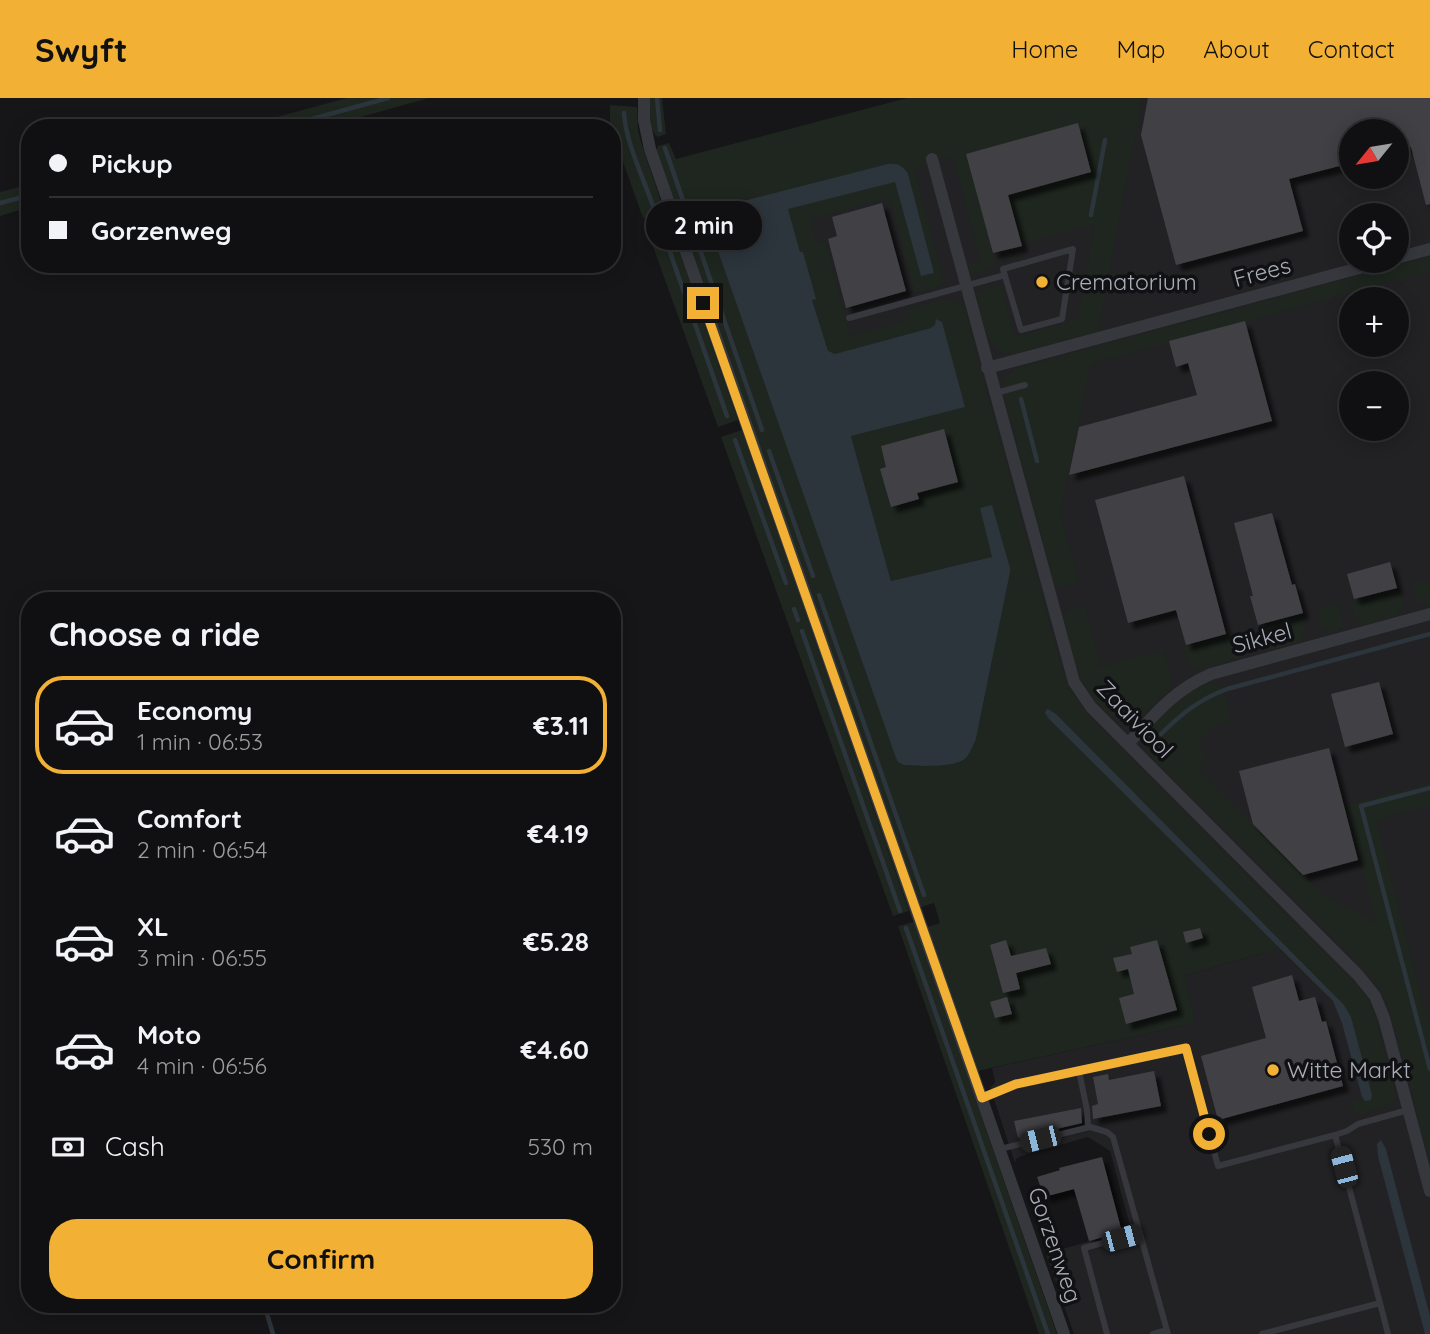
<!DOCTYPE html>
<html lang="en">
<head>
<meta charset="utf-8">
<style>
  :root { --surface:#101012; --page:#1e1e20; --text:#f1f3f6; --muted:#9c9d9f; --line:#303032; --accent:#f2b134 }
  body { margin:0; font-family:Quicksand,sans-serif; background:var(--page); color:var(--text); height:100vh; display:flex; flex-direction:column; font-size:26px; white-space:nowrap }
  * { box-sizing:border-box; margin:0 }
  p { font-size:23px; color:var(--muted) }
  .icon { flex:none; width:38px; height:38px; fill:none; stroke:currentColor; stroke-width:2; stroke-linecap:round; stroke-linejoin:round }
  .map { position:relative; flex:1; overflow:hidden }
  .drawer { position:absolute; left:21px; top:494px; width:600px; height:721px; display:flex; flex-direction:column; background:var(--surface); border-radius:28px; box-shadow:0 4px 18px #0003,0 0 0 2px var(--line) }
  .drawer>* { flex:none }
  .banner { position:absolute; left:21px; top:21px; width:600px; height:154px; border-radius:28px; box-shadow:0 4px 18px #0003,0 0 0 2px var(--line); display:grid; align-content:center; height:154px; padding:0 28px; background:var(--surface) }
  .needle { width:46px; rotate:240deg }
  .tools { position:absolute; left:1339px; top:21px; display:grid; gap:14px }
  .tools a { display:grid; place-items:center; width:70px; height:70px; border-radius:50%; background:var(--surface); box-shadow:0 4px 18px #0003,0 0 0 2px var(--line); font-size:35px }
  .end { position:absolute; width:32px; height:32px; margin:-16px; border:9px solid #f2b134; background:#111; box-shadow:0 0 0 4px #111 }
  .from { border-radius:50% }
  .bubble { position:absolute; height:49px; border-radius:24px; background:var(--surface); box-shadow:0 4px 18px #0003,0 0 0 2px var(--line); font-size:23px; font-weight:700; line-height:49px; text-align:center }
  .car { position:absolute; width:21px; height:42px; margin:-21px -10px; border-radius:9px; box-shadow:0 0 5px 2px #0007; background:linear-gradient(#222 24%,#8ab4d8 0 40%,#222 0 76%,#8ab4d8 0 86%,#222 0) }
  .banner b { display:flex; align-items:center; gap:24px; height:66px; font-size:26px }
  .banner b+b { border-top:2px solid var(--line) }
  .banner i { width:18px; height:18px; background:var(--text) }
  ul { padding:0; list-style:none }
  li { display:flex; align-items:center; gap:21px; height:98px; margin:0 14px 10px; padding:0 14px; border:4px solid transparent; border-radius:28px }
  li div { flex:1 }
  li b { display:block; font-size:26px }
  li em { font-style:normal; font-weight:700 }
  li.selected { border-color:var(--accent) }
  li>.icon { width:63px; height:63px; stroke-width:1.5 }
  h2 { padding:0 28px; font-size:32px; line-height:84px }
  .pay { display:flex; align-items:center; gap:18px; height:77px; padding:0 28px; font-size:26px }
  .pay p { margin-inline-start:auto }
  .cta { display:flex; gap:14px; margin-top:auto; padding:14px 28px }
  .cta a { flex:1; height:80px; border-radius:28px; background:var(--accent); color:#111; font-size:28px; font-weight:700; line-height:80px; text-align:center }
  header { display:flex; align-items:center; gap:42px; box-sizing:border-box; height:98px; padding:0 35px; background:var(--accent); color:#111 }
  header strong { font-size:33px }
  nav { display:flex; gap:38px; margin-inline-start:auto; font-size:24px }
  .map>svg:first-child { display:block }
  .built { fill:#222225; fill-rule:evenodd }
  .green { fill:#1e261f; fill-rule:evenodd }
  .water { fill:#2c353c }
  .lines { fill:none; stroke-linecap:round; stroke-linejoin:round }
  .stream { stroke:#2c353c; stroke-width:4.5 }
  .building { fill:#404145; filter:url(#shadow) }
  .lane { stroke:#37383d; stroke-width:6 }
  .street { stroke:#37383d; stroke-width:12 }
  .route { stroke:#f2b134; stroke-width:9 }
  .poi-dot { fill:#f2b134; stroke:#111113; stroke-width:2.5 }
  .labels { text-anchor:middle; stroke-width:7; stroke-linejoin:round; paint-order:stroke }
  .street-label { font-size:23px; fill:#a8adb8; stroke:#111113 }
  .poi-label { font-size:23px; fill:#a8adb8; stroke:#111113; text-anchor:start }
</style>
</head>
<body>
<header>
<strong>Swyft</strong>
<nav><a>Home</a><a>Map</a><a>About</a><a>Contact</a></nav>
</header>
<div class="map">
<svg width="1430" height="1236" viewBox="0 0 1430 1236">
  <defs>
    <filter id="shadow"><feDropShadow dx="6" dy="6" stdDeviation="2" flood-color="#0009"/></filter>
  </defs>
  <rect width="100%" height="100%" fill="#161618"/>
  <path class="built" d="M907,0H1430V1236H1074L1046,1156L1131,1131L1110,1053L1088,1039L1021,1058L1016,1061L1015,1065L990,989L993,987L995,984L992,970L1195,925L1184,878L1266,854L1083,670L693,111ZM1351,33H1396V79H1351ZM1351,117H1396V163H1351ZM1351,201H1396V247H1351ZM1351,285H1396V331H1351Z"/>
  <path class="green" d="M347,0H429L321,30H237Z
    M650,0H662L666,36L658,39C647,31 650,13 650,0Z
    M907,0H1142L1098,234L1013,256C992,256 987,238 982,221C980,212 976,204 979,194L993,188L999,187L1001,189L1015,239L1078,221L1095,126L992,154L995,169L971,176L968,167L981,163L953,59L941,62L939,59L925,63V67L914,71L943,180L950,178L940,188L915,195L890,100L810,121L816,144L825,142L850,238L910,221L908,211C929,205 945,195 964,209L1062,571C1069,591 1078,605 1091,621L1357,886L1369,903L1374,915L1395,994L1394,1002L1389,1008L1356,1018L1352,1003L1372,997L1351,919L1344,907L1056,617H1046L1278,849L1269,857L1266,854L1184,878L1196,925L977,973L927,829L940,825L934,805L921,809L656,53L658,48L669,45L676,61ZM893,66L933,175L921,178L895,83L788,110L800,154L815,201L812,202L828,253L835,256L931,230L935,227L937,221L942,225L964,309L851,338L891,483L992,459L980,410L992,408L1010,470V474L976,641C973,648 970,656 965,661C954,670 918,667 904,667L705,113Z
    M610,7L637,9L638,32L641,44L664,112L643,120L613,36L610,25Z
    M30,86V109L0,118V94Z
    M668,121L738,322L718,329L646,129Z
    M1430,158V173L1091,266L1060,415L1079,484L1055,490L1003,293C1002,281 1010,273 1021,269Z
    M742,332L909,813L893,818L721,339Z
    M1427,482L1430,495V507L1418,505L1411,485Z
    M1401,491L1403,510L1395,519L1364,527L1356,522L1351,506Z
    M1339,504L1343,527L1338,533L1334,535L1322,528L1317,513Z
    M1084,506L1101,569L1163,552C1165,560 1174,582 1171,588C1169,595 1161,600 1157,604C1140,620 1129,634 1107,615C1078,590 1072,554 1063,519L1073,509Z
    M1301,517L1305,534L1300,544L1271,552L1261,547L1257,529Z
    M1241,533L1244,553L1235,561L1200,573L1190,567L1183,549Z
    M1208,584C1227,584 1227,608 1231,623L1216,627L1197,647L1208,659L1198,670L1323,797L1376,825L1346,707L1430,684V708L1376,722L1430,932V1064L1388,907L1381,893L1355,862L1150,658C1137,626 1184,597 1208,584Z
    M914,824L1057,1236H1039L898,828Z"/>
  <path class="water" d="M888,66C897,65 904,68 908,76L934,175L921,178L895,84L788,111L800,154H803L816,201L812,202L828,253L835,256L931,230L935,227L936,221L942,224L965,309L851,338L891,483L992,459L980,410L992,407L1010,470V474L976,641C973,648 970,656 965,661C954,670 918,668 904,667L898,664L895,657L704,113Z
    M1048,611L1056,616L1344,907L1351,919L1372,997L1371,1002L1365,1003L1362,999L1342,925L1333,903L1049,621L1045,615L1046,612Z
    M1381,1042L1386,1051L1430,1218V1236H1425L1378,1058L1377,1046Z"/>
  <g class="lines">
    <path class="stream" d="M657,0L660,32
      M624,15C626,45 643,79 653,108
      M279,30L388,0
      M665,50L762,332
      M0,105L30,97
      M1091,117L1105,42
      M662,131L727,318
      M1021,301L1037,363
      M735,342L786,485
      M769,353L813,478
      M819,497L924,797
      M794,511L798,522
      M802,533L900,813
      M1161,636C1181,616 1200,601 1227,591L1430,536
      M1430,690L1361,708L1430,971
      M906,830L1048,1236
      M264,1206L273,1236"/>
  </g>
  <path class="building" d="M1148,0H1430V106L1426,107L1411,49L1396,53V33H1351V65L1289,81L1303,133L1176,167L1141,37Z
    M1078,25L1091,74L1008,97L1022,148L993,155L966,56Z
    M882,105L906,193L846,210L828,141L837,138L832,119Z
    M1245,223L1272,323L1069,377L1079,329L1197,297L1188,265L1176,269L1169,243Z
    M944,331L958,384L917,395L919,401L891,409L880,371L886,369L881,348Z
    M1184,378L1226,536L1186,547L1176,512L1128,525L1095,402Z
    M1272,415L1292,487L1295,486L1303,515L1258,527L1250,498H1253L1234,425Z
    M1390,464L1397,490L1354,501L1347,476Z
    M1379,584L1393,636L1345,649L1331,596Z
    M1329,650L1358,762L1303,777L1253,726L1239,673Z
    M1200,830L1203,840L1186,845L1183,834Z
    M1006,842L1011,858L1046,850L1051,866L1016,875L1020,891L1003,895L990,847Z
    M1157,842L1177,912L1126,926L1119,900L1134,896L1128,871L1117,874L1113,860L1132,856L1130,849Z
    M1292,877L1299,903L1315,899L1322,924L1326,923L1343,988L1218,1022L1201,958L1266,940L1252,889Z
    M1007,899L1012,916L995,920L990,904Z
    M1154,973L1161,1008L1093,1021L1092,1008L1098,1006L1093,979L1108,976L1109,982Z
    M1081,1010L1082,1025L1018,1040L1014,1023Z
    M1102,1059L1122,1134L1089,1143L1074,1091L1044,1099L1037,1079L1060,1072L1059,1070Z"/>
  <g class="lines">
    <path class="lane" d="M1073,151L1062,221L1021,232L1003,171Z
      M849,220L1005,177
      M996,295L1025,287
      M1079,973L1087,1012L1088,1029
      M982,1000L1016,986L1186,950L1218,1068L1335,1037L1380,1205
      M1335,1037L1347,1033L1358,1026L1408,1012
      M1000,1051L1090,1029L1107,1034L1113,1039L1168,1236
      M1107,1236L1084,1150L1140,1135
      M1153,1236L1167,1232
      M1262,1236L1380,1205L1388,1236"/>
    <path class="street" d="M644,0V22L650,51L1064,1236
      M932,61L1074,584L1091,609L1358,877L1375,898L1384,920L1430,1093
      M1396,160L1430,151
      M987,270L1385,163
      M1128,646C1154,617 1174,592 1211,576L1430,516"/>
  </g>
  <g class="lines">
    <path class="route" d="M703,205L982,1000L1016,986L1186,950L1209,1036"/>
  </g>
  <g class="poi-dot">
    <circle cx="1042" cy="184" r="7"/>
    <circle cx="1273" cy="972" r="7"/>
  </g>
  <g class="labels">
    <g class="street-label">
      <text transform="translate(1262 174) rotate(-15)" y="8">Frees</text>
      <text transform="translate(1262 540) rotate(-15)" y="8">Sikkel</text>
      <text transform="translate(1135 621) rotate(46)" y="8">Zaaiviool</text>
      <text transform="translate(1055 1147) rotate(71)" y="8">Gorzenweg</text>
    </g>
    <g class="poi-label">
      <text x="1056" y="192">Crematorium</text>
      <text x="1287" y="980">Witte Markt</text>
    </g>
  </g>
</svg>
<div class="tools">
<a><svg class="needle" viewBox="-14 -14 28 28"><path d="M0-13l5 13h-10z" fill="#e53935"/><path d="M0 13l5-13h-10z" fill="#9c9d9f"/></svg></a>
<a><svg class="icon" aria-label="locate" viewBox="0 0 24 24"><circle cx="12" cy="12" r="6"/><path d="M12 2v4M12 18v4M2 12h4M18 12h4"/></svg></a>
<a>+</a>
<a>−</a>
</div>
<i class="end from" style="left:1209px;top:1036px"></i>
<i class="end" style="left:703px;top:205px"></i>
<div class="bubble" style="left:646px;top:103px;width:116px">2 min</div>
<i class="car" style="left:1040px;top:1041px;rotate:256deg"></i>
<i class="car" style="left:1344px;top:1069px;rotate:345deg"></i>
<i class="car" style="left:1122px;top:1140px;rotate:75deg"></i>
<div class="banner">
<b><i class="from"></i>Pickup</b>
<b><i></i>Gorzenweg</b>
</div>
<section class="drawer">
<h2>Choose a ride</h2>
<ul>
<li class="selected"><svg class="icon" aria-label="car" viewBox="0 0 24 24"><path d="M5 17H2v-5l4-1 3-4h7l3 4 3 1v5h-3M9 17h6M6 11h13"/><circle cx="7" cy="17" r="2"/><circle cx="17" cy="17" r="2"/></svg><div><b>Economy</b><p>1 min · 06:53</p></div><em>€3.11</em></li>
<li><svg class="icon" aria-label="car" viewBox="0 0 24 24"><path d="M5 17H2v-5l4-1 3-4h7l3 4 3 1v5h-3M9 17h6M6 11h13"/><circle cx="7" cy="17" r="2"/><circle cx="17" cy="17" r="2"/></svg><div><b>Comfort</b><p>2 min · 06:54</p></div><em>€4.19</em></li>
<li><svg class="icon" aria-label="car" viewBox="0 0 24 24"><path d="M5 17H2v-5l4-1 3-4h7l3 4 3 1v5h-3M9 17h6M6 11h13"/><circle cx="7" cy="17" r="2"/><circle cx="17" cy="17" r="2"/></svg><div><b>XL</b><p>3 min · 06:55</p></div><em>€5.28</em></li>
<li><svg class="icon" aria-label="car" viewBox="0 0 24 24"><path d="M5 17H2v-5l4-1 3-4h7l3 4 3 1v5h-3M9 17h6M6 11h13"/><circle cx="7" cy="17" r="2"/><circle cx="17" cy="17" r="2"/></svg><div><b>Moto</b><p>4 min · 06:56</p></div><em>€4.60</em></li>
</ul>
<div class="pay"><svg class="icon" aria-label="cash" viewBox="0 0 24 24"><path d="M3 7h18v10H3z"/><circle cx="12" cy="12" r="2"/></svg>Cash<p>530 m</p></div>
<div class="cta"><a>Confirm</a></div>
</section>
</div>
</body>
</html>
